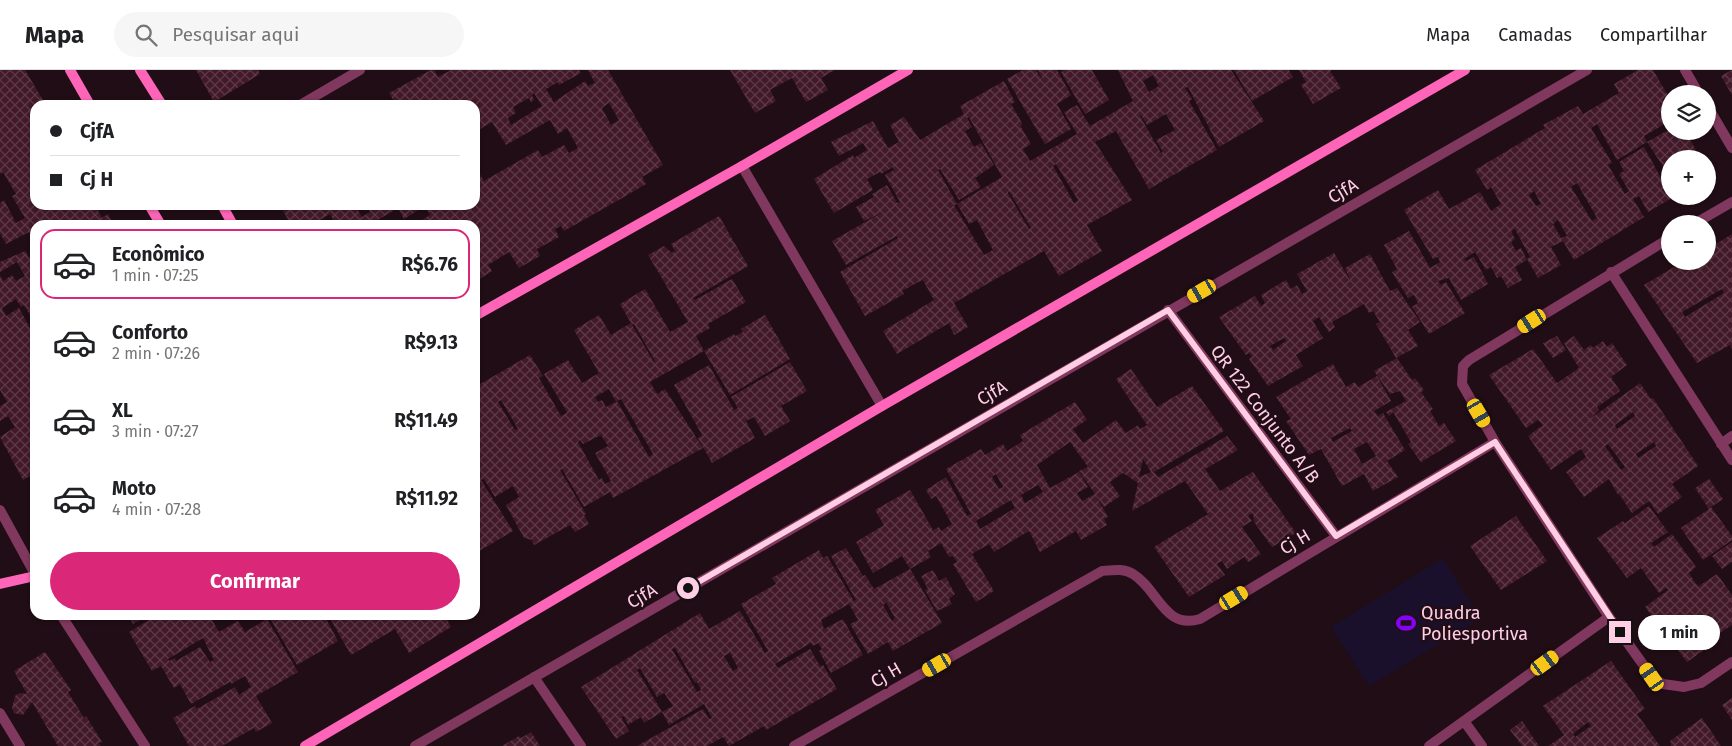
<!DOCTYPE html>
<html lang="pt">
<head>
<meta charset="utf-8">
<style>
  :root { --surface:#fff; --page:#f6f6f6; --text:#202124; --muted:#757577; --line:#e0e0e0; --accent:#db2777 }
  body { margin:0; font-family:"Fira Sans",sans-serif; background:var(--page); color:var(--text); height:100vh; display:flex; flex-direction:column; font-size:19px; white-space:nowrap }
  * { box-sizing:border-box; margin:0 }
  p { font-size:16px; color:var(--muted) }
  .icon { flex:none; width:28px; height:28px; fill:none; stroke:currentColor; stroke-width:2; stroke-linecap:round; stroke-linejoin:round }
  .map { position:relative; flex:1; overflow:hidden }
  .drawer { position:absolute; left:30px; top:150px; width:450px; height:400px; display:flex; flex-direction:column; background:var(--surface); border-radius:15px; box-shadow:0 1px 4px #0004 }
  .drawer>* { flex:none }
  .top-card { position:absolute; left:30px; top:30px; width:450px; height:110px; border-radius:15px; box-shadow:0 1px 4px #0004; display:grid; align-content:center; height:110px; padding:0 20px; background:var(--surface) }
  .buttons { position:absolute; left:1661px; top:15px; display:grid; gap:10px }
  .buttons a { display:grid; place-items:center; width:55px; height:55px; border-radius:50%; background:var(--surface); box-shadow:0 1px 4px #0004; font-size:25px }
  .end { position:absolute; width:22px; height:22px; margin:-11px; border:6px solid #ffcde4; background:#111; box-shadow:0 0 0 2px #111 }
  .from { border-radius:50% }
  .bubble { position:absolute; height:35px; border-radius:18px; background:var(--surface); box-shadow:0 1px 4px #0004; font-size:16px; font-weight:700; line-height:35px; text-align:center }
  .car { position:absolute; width:15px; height:30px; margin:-15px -8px; border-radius:6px; box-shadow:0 0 4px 1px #0007; background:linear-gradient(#f5c518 24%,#345 0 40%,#f5c518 0 76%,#345 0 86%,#f5c518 0) }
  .top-card b { display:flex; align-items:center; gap:18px; height:48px; font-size:19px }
  .top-card b+b { border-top:1px solid var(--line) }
  .top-card i { width:12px; height:12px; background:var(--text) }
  ul { padding:9px 0 0; list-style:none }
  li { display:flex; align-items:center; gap:15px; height:70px; margin:0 10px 8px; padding:0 10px; border:2px solid transparent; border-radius:15px }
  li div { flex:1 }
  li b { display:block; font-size:19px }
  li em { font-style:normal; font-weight:700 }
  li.current { border-color:var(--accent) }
  li>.icon { width:45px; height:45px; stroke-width:1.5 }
  .primary-button { display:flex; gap:10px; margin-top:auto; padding:10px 20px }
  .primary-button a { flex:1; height:58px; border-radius:30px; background:var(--accent); color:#fff; font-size:20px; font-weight:700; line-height:58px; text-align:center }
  header { display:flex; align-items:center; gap:30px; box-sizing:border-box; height:70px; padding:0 25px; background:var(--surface); border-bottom:1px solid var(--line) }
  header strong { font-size:24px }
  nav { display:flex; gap:28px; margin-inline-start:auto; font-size:18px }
  .search { width:350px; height:45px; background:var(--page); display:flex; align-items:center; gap:12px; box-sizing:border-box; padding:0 18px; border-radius:28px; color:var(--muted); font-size:19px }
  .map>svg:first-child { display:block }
  .grass { fill:#1b102b }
  .building { fill:url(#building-cross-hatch); fill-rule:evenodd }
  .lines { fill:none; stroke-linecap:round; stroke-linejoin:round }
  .street { stroke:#80385e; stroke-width:10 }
  .secondary { stroke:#fe65b8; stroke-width:10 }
  .route { stroke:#ffcde4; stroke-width:6 }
  .labels { text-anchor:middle; stroke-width:5; stroke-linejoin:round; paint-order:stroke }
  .street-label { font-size:18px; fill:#ffcde4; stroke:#210d15 }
  .poi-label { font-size:18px; fill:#ffcde4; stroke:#210d15; text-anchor:start }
</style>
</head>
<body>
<header>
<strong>Mapa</strong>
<div class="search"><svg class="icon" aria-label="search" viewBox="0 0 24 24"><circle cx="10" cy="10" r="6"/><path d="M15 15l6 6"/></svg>Pesquisar aqui</div>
<nav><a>Mapa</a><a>Camadas</a><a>Compartilhar</a></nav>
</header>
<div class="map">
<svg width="1732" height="676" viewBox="0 0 1732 676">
  <defs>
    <pattern id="building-cross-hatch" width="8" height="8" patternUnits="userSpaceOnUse" patternTransform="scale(1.25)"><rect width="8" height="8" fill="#421928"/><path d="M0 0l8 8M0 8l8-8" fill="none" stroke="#5e3947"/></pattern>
  </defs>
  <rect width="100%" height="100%" fill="#210d15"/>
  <path class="grass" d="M1443,488L1480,549L1369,616L1331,557Z"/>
  <path class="building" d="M0,0H25L46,35H35V135H95L102,148L108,144L114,155H35V179L32,173L34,172L29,162L6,174L0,163V133L4,130L16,153L25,148L12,126L16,124L3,102L0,104Z
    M196,0H258L260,4L214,32Z
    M431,0H434L438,7L451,0H579L581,3L559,15L558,12L546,19L554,32L585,11L588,16L595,13L588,0H608L663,95L642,107L646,114L624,127L564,161L561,156L555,159L559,167L537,179L540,186L519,198L509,182L488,195L492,201L475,212V155H413L430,145L425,136L404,149L398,138L369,155H336L330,144L318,151L320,155H291L280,135H355L362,147L370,142L366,135H475V96L484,111L538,80L542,87L564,75L569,83L578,78L567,58L558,64L550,50L506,75L492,52L475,62V35H392L395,33L389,23ZM534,23L542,36L511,55L508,48L516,43L513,37L529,28L531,32L534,30L532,25ZM609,33L619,50L611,55L602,38Z
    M730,0H835L821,8L828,20L806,32L792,8L770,20L776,31L755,43Z
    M1023,0H1036L1044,13L1038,0H1057L1071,25L1057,34L1071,59L1045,74L1007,9Z
    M1064,0H1092L1109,30L1085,44L1061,2Z
    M1118,0H1231L1264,51L1219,77L1188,17L1185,18L1192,29L1189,31L1217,80L1149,119L1116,61L1095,72L1132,130L1087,155L1102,181L1059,206L1044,181L954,233L968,257L954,265L949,253L897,284L883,261L934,230L924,212L922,210L902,221L904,224L865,246L840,202L898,168L897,166L846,195L832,171L883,142L864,151L856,137L874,127L872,124L887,115L897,133L900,132L885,105L894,100L893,97L881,104L880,102L867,109L873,120L834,143L814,109L853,85L854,88L867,80L863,73L839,86L831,72L873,51L888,78L899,72L890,55L904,47L920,70L964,44L960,36L1004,11L1015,32L1011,34L1022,53L1021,57L1031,74L1023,79L1030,91L1077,64L1064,42L1077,35L1090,56L1133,31ZM1153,5L1159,16L1149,22L1143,11ZM1166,44L1175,60L1156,70L1163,82L1161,83L1140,46L1141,45L1147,55ZM969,47L1002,107L957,134L938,100L940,99L959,130L981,117L975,108L994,95L981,73L974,77L965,61L972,57L967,48ZM1056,94L1078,130L1074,133L1053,96ZM1009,121L1031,158L1029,159L1008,123ZM957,134L969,154L977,150L993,180L984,185L954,135Z
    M1234,0H1289L1293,7L1252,31Z
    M1299,0H1332L1330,1L1341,18L1313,34L1301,15L1306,12Z
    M1638,0H1653L1670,29V57L1668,52L1644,66L1647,72L1617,90L1597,54L1591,58L1612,93L1608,95L1625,124L1629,121L1619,104L1624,101L1619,92L1644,77L1672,128L1648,142L1639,126L1633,129L1644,147L1574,190L1563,171L1551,177L1561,195L1538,208L1527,189L1530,187L1515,159L1511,161L1515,169L1511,172L1516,181L1521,178L1527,190L1515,197L1522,210L1508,218L1501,206L1497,208L1491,197L1486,200L1475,182L1464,189L1466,191L1474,187L1488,214L1461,230L1449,208L1438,211L1441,215L1446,212L1465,243L1429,264L1412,237L1418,233L1414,225L1408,228L1392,202L1397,199L1384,175L1409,161L1430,198L1440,192L1438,187L1433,189L1404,140L1438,120L1449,139L1480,122L1491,141L1501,134L1491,117L1487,120L1475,100L1545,58L1543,55L1578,36L1583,44L1619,23L1614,14ZM1577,113L1597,148L1592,151L1571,117ZM1534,121L1541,134L1536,136L1529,125ZM1558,150L1567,166L1561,168L1553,154Z
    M1732,0V25L1721,6Z
    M1670,59V61H1685L1701,89H1670V107L1647,72Z
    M719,146L748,196L693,228L695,230L732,209L746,232L708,254L710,258L696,266L704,281L734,264L735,266L743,262L741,259L765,245L790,289L730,325L704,281L650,312L657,324L665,319L703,378L613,428L610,422L584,437L562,399L560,400L586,444L584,445L589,454L575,462L570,455L534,475L532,470L524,468L506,435L519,427L513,416L495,427L484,409L481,410L513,461L476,483L475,395L477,393L475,389V317L530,285L543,306L539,308L561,346L565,344L567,342L544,304L568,290L582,313L599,303L574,260L599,245L611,265L631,253L620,234L645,219L670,262L688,252L648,185L664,176L672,183L675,181L671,174ZM634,254L655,291L654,292L632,255ZM609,319L616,332L606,337L602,330L598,332L595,327ZM621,329L653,384L649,387L617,331ZM501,330L518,359L515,360L498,332ZM601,365L608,376L595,383L611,411L605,414L602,408L599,410L578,372L580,370L583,374Z
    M1732,164V279L1730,275L1697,293L1644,215L1684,191H1708V179ZM1722,219L1724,223L1685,247L1682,242Z
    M25,181L30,189L35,188V254L24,235L21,237L16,229L2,238L6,246L19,238L35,267V403L23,410L0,367L15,357L8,346L0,351V336L7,332L0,320V205L3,211L12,205L16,211L25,206L17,192L0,202V192Z
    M1334,183L1351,212L1345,198L1370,184L1390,221L1397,218L1420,252L1408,260L1418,276L1396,288L1376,254L1380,252L1373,241L1369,243L1364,234L1332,252L1335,257L1329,262L1319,247L1313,251L1323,268L1296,285L1303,296L1268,316L1249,289L1252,286L1249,283L1246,285L1219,247L1255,226L1261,236L1265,233L1261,225L1286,210L1291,219L1297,215L1302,224L1307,221L1297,204ZM1284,268L1286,271L1273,280L1270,276Z
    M1557,266L1566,280L1553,288L1543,273Z
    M1574,266L1584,280L1591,275L1593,278L1603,271L1607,277L1612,273L1627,295L1611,307L1620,321L1597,337L1599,340L1590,349L1640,313L1651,329L1653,328L1698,396L1672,414L1682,427L1658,444L1649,431L1632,443L1619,424L1618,425L1609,409L1584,427L1566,402L1586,387L1581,379L1551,400L1528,366L1543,355L1538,350L1526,358L1489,305L1533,279L1557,313L1579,298L1564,273ZM1633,342L1635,346L1617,359L1615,355ZM1654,372L1656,376L1638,388L1636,384ZM1608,374L1625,397L1621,400L1605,376Z
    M1397,288L1412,310L1415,308L1424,320L1421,322L1433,339L1430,341L1439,356L1444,353L1456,371L1421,392L1408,374L1411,372L1393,342L1389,346L1386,342L1406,331L1400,321L1390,324L1374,301Z
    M790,292L807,321L781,336L790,351L765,366L754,347L746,351L755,368L712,393L698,368L702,365L674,315L709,295L734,340L738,338L731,327Z
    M1333,294L1346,317L1355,312L1358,317L1377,306L1391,331L1374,341L1378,346L1383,343L1405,380L1387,391L1398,407L1373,421L1364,404L1342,416L1321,379L1309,385L1286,351L1291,349L1276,327ZM1350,358L1352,361L1333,372L1331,368ZM1367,372L1376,386L1362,394L1354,379Z
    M1131,299L1157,337L1192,316L1224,361L1154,402L1158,407L1227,366L1238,380L1205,399L1220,421L1253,402L1296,463L1272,477L1254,452L1253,443L1248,446L1252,451L1242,457L1261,484L1248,492L1244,487L1227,499L1222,491L1217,494L1225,505L1189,527L1154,477L1208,444L1185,411L1132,441L1138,413L1123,403L1110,412L1120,426L1104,437L1079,401L1088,397L1070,372L1037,395L1050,418L1079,402L1088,417L1077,423L1082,431L1095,424L1108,447L1104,449L1107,455L1081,470L1076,461L1040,482L1029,461L994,482L989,474L972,484L994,521L976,532L953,494L957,492L953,486L949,487L941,473L928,481L931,487L910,499L902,486L873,503L856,472L884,455L875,440L910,420L933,460L939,457L941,461L952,454L936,426L931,429L926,420L946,407L967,446L971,444L946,399L981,379L985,385L1003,374L1007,381L1023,371L1020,365L1075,332L1087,350L1073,359L1083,373L1116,350L1126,363L1138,355L1140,359L1147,355L1116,309ZM1143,389L1151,402L1139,407ZM996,404L1003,417L999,419L992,407ZM1038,415L1043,422L1025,433L1021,425ZM1011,430L1015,438L980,459L976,451Z
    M1709,409L1723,429L1711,437L1732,466V470L1703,490L1681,458L1709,439L1695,418Z
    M1649,436L1668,462L1651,473L1654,477L1672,464L1696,497L1689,503L1696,514L1699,516L1717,504L1732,525V555L1718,564L1721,568L1687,592L1645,537L1668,520L1666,518L1659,523L1641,498L1627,508L1597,468L1623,451L1625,453Z
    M1516,446L1547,491L1501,520L1470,476Z
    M1732,472V492L1722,499L1712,486Z
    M846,478L863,506L865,505L874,519L910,499L942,553L893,581L888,572L868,584L850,554L858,550L849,534L821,550L824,559L843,549L863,585L831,603L819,581L822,579L818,573L813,576L811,573L775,594L778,598L810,579L820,596L823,595L837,619L766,660L764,656L729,676L723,667L707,676H637L703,639L709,649L712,648L704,634L669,655L662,642L644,653L641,647L628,655L624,646L621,647L629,661L616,669L581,617L700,543L709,559L740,541L765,583L768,581L741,534L776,514L772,508L819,480L823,488L827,486L849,523L854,531L856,530L831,486ZM889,531L887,534L895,548L892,551L883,535ZM675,578L695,613L697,612L701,620L697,622L672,579ZM730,583L738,598L733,601L724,586ZM640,598L657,627L664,623L673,636L662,642L637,600Z
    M933,500L939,511L946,507L955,524L949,529L952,534L937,541L925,520L928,519L921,506Z
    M128,545H141L143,548L133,554Z
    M158,545H209L219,562L238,551L245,562L267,549L298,602L256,626L272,653L256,662L254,658L222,676H189L173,648L195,636L197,639L235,617L239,625L251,617L245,606L231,614L230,612L191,634L180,614L174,618L161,596L152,601L129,562ZM203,568L214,590L210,592L200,577L176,591L175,588L169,591L168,589Z
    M268,545H324L338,571L297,595Z
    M328,545H445L451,557L409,583L395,559L351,585Z
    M45,582L71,620L68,622L84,648L86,646L102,672L99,673L101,676H58L32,632L23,645L14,643L12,638L15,626L19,623L27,624L14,601Z
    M1611,591L1645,639L1637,644L1660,676H1548L1564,665L1543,636ZM1588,652L1591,656L1575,667L1573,664Z
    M1732,628V650L1722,635Z
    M1702,648L1721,676H1671L1670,671Z
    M1522,651L1539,676H1522L1510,660Z
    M531,662L540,676H502L519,666L521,668Z"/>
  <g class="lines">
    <path class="street" d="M1685,0L1699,24
      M300,35L360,0
      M1708,37L1732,78
      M742,96L882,336
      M1694,154L1732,132
      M1611,202L1732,390
      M1168,240L1336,466
      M1495,372L1462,314L1463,296L1469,290L1670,168
      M1721,374L1732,366
      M0,440L35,504
      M61,545L145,676
      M534,607L581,676
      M0,643L20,676
      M1464,651L1482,676
      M415,676L1587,0
      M794,676L1102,501C1113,500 1124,498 1133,504C1158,519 1164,560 1200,549L1495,372L1609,547L1652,607L1663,614L1684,617L1701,613L1732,592
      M1429,676L1609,547"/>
    <path class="secondary" d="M70,0L90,35
      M140,0L162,35
      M149,135L161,155
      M222,135L233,155
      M475,246L742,96L908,0
      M0,514L35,506
      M305,676L882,336L1465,0"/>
  </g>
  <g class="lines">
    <path class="route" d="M688,518L1168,240L1336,466L1495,372L1620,562"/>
  </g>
  <defs>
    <symbol id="stadium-bare" viewBox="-9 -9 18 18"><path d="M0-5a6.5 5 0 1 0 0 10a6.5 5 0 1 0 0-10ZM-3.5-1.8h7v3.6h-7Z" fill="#8402f6" stroke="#210d15" stroke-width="2.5" paint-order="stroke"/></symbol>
  </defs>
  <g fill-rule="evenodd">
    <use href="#stadium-bare" x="1392" y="539" width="28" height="28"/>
  </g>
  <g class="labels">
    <g class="street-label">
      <text transform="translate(1343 121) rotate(-30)" y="6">CjfA</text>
      <text transform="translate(992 323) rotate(-30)" y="6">CjfA</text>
      <text transform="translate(1265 344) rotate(53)" y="6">QR 122 Conjunto A/B</text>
      <text transform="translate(1295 472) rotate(-31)" y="6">Cj H</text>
      <text transform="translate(642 526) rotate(-30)" y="6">CjfA</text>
      <text transform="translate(886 605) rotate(-30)" y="6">Cj H</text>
    </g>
    <g class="poi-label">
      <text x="1421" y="549">Quadra<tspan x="1421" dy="21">Poliesportiva</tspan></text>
    </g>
  </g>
</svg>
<div class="buttons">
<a><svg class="icon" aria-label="layers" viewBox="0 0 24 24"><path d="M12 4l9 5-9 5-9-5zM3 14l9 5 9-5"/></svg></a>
<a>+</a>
<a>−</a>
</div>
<i class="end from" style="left:688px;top:518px"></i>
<i class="end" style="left:1620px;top:562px"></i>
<div class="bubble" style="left:1638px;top:545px;width:82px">1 min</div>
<i class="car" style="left:1202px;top:221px;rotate:240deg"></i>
<i class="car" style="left:1532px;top:251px;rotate:238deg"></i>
<i class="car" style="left:1479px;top:343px;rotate:150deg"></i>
<i class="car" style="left:1234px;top:528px;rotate:59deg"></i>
<i class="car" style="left:1545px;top:593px;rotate:54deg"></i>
<i class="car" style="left:937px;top:595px;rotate:240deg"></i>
<i class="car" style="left:1652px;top:607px;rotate:325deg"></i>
<div class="top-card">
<b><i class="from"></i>CjfA</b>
<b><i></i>Cj H</b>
</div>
<section class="drawer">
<ul>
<li class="current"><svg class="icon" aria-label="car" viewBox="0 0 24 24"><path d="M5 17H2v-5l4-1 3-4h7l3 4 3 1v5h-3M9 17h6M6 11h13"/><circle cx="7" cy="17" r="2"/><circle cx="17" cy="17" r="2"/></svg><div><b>Econômico</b><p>1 min · 07:25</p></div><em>R$6.76</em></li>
<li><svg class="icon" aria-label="car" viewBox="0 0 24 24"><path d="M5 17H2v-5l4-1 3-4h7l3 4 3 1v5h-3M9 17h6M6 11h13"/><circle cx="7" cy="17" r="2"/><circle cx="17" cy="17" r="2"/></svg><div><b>Conforto</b><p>2 min · 07:26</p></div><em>R$9.13</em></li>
<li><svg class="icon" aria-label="car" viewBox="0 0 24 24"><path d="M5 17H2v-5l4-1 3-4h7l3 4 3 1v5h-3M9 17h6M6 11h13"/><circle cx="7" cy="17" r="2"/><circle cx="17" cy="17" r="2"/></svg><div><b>XL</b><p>3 min · 07:27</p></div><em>R$11.49</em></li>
<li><svg class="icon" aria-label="car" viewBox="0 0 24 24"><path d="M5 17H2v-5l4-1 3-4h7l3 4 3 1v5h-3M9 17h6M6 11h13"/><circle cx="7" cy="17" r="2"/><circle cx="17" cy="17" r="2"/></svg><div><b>Moto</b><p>4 min · 07:28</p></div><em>R$11.92</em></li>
</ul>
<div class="primary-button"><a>Confirmar</a></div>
</section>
</div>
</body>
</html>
